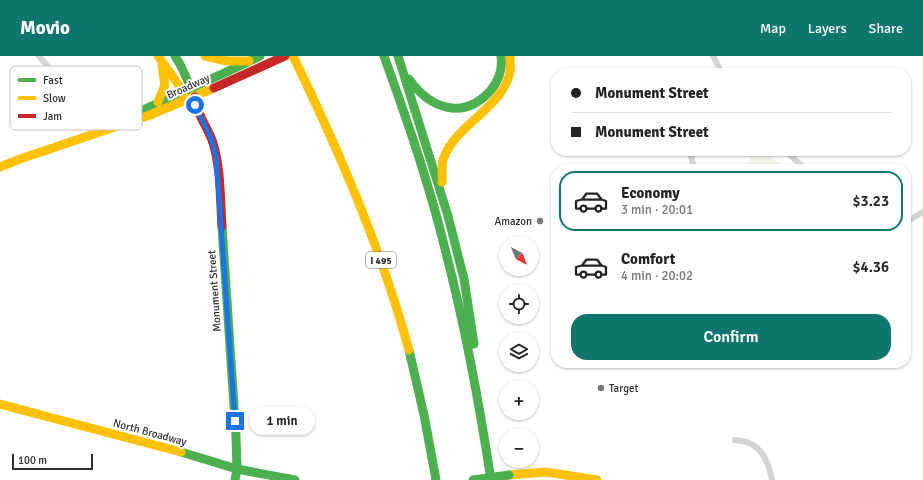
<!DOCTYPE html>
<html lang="en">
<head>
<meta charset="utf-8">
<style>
  :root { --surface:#fff; --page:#f6f6f6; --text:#222; --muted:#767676; --line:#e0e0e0; --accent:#0f766e }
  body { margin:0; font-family:Signika,sans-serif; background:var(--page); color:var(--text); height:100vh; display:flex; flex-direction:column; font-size:15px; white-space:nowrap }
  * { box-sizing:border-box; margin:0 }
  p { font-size:13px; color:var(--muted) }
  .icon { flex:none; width:22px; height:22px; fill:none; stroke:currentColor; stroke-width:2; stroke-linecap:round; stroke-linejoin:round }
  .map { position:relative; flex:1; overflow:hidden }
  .sheet { position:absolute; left:551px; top:108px; width:360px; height:204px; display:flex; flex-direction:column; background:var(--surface); border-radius:16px; box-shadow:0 1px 3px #0004 }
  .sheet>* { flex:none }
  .guide { position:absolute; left:551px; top:12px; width:360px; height:88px; border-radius:16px; box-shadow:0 1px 3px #0004; display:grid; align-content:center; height:88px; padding:0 20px; background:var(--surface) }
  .needle { width:26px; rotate:138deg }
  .tools { position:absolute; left:499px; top:180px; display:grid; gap:8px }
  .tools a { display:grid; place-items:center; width:40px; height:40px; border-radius:50%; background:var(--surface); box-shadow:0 1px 3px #0004; font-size:20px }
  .scale { position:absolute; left:12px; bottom:10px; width:81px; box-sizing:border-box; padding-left:4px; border:2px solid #2f2f2f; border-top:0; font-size:11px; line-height:14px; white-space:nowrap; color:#2f2f2f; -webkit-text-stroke:3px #fff; paint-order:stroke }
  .end { position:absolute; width:18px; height:18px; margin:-9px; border:5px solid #1a73e8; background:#fff; box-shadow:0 0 0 2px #fff }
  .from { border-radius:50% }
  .bubble { position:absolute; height:28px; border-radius:14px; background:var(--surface); box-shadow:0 1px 3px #0004; font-size:13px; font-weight:600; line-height:28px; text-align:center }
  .guide b { display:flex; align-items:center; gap:14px; height:38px; font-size:15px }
  .guide b+b { border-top:1px solid var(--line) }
  .guide i { width:10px; height:10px; background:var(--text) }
  ul { padding:7px 0 0; list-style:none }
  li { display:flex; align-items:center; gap:12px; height:60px; margin:0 8px 6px; padding:0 12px; border:2px solid transparent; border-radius:16px }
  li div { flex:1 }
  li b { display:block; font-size:15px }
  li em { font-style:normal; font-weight:600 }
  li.current { border-color:var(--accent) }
  li>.icon { width:36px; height:36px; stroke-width:1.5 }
  .primary-button { display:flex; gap:8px; margin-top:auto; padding:8px 20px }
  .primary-button a { flex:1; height:46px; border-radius:16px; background:var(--accent); color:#fff; font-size:16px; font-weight:600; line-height:46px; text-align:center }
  header { display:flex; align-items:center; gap:24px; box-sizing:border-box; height:56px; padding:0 20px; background:var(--accent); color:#fff }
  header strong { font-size:19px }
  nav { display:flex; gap:22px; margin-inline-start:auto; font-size:14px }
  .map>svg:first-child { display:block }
  .green { fill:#f0f4ed }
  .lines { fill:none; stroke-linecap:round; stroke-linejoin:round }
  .street { stroke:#d4d4d4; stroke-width:6 }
  .fast { stroke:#4caf50; stroke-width:9 }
  .slow { stroke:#ffc107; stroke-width:9 }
  .jam { stroke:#c62828; stroke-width:9 }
  .fast-bridge { stroke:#4caf50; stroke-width:9 }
  .route { stroke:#1a73e8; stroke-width:5 }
  .poi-dot { fill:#787878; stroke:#fff; stroke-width:1.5 }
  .labels { text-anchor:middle; stroke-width:4; stroke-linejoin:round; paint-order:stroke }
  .shield { fill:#fff; stroke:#6d6d6d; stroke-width:1 }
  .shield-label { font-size:10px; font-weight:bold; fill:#2f2f2f }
  .street-label { font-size:11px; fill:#2f2f2f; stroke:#fff }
  .poi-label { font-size:11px; fill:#2f2f2f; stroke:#fff; text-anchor:end }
  .key { fill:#fff; stroke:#c1c1c1; stroke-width:1 }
  .key-label { font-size:11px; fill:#2f2f2f }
</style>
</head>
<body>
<header>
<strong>Movio</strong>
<nav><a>Map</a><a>Layers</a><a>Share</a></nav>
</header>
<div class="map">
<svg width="923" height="424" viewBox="0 0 923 424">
  <rect width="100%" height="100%" fill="#fff"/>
  <path class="green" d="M753,95H764L785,113H751L748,106Z"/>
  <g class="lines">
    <path class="street" d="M39,0L72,40L99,76
      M713,0L722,17
      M690,95L694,113
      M786,95L805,113
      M906,166L923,156
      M735,384C743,385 751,386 757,392C765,399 770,413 772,424"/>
    <path class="fast" d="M175,0L181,10L195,41
      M384,0C407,64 429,127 445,193C465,269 479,346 491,424
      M398,0L448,160L464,223L474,288
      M409,23C430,53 464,65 491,34C499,24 503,13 501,0
      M120,65C166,42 214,23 260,0
      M222,170L236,380L237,413L235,424
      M409,294L424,359L436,424
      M181,396L237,413L295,424"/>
    <path class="slow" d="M158,0L180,31L186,45
      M205,0L227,5H249
      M293,0C339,95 381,192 409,294
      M158,46L165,29L162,10
      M0,111L20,103L150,59L214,32
      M442,126C443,119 441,111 443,104C454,69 503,52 510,16C511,11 510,5 510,0
      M0,348L181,396
      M509,419L546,416L597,424"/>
    <path class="jam" d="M214,32L285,0
      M195,41C196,58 208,71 213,87C221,113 220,142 222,170"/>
    <path class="fast-bridge" d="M473,424L509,419"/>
  </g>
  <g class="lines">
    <path class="route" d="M195,49L211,82L216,100L235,365"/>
  </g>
  <g class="poi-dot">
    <circle cx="540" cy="165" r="4"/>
    <circle cx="601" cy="332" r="4"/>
  </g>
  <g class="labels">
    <rect class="shield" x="366" y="196" width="30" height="16" rx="3"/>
    <g class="shield-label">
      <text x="381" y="208">I 495</text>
    </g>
    <g class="street-label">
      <text transform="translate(188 30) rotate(-24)" y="4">Broadway</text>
      <text transform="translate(214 235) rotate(-94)" y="4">Monument Street</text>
      <text transform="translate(150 376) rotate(15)" y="4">North Broadway</text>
    </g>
    <g class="poi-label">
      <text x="532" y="169">Amazon</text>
      <text x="609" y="336" text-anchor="start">Target</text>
    </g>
  </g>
  <rect x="10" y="10" width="132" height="64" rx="6" class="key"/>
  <rect x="18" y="22" width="18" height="4" fill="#4caf50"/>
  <rect x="18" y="40" width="18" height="4" fill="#ffc107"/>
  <rect x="18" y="58" width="18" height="4" fill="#c62828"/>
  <g class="key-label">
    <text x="43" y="28">Fast</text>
    <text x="43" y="46">Slow</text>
    <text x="43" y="64">Jam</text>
  </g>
</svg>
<div class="tools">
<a><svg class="needle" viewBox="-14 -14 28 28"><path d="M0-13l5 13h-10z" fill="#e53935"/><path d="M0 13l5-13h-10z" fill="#767676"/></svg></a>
<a><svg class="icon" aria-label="locate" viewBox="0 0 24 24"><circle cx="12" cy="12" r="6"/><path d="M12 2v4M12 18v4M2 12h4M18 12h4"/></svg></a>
<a><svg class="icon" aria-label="layers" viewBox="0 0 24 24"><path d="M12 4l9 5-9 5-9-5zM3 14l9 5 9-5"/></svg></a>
<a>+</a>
<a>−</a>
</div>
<div class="scale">100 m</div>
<i class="end from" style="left:195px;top:49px"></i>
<i class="end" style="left:235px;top:365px"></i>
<div class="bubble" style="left:249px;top:351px;width:66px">1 min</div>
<div class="guide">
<b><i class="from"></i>Monument Street</b>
<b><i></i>Monument Street</b>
</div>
<section class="sheet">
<ul>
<li class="current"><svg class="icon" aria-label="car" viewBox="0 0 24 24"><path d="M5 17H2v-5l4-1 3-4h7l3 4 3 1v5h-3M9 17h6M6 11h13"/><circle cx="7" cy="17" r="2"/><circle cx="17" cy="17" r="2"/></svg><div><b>Economy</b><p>3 min · 20:01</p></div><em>$3.23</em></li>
<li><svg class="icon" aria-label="car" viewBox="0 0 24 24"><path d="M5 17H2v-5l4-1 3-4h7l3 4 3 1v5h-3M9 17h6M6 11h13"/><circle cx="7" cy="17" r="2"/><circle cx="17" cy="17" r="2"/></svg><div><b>Comfort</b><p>4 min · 20:02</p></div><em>$4.36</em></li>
</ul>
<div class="primary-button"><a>Confirm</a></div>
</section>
</div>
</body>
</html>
